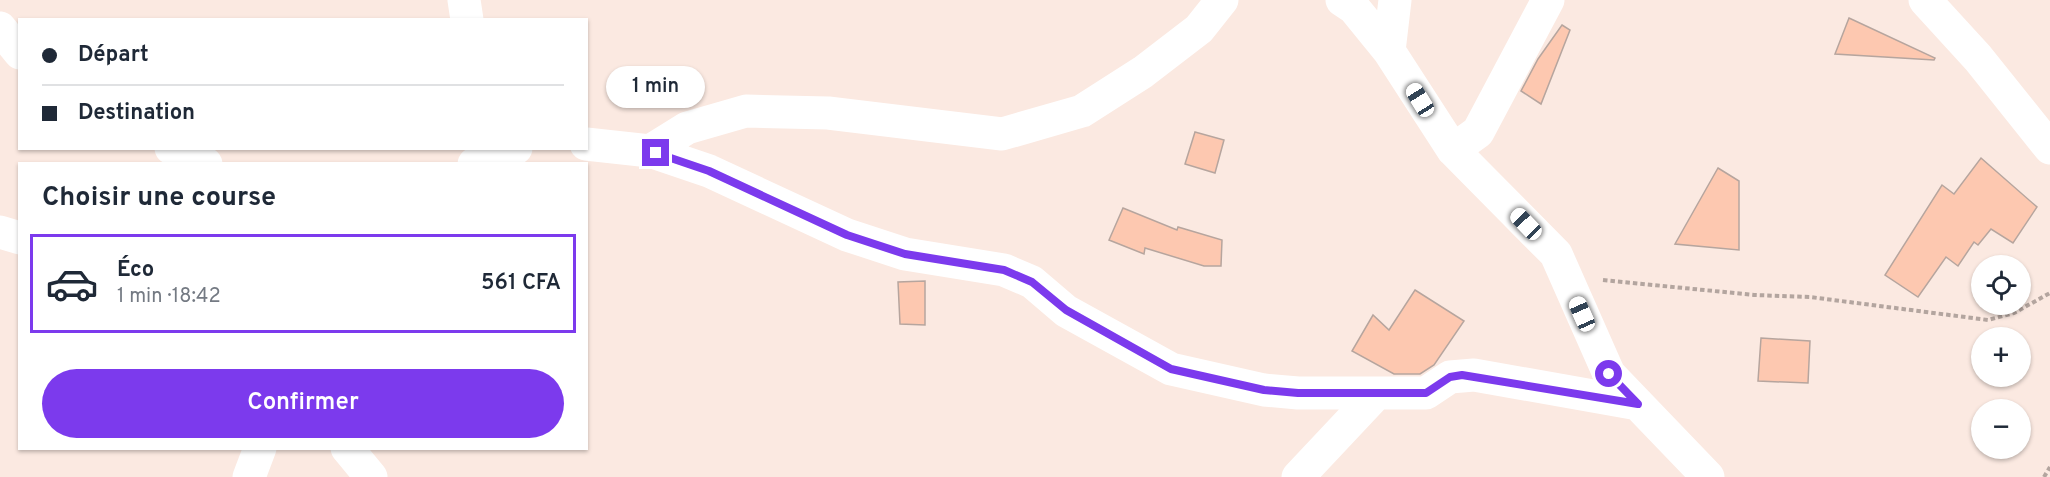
<!DOCTYPE html>
<html lang="fr">
<head>
<meta charset="utf-8">
<style>
  :root { --surface:#fff; --page:#f6f6f7; --text:#1f2937; --muted:#747a83; --line:#e0e1e3; --accent:#7c3aed }
  body { margin:0; font-family:Overpass,sans-serif; background:var(--page); color:var(--text); height:100vh; display:flex; flex-direction:column; font-size:22px; white-space:nowrap }
  * { box-sizing:border-box; margin:0 }
  p { font-size:20px; color:var(--muted) }
  .icon { flex:none; width:33px; height:33px; fill:none; stroke:currentColor; stroke-width:2; stroke-linecap:round; stroke-linejoin:round }
  .map { position:relative; flex:1; overflow:hidden }
  .drawer { position:absolute; left:18px; top:162px; width:570px; height:288px; display:flex; flex-direction:column; background:var(--surface); border-radius:0px; box-shadow:0 2px 4px #0004 }
  .drawer>* { flex:none }
  .top-card { position:absolute; left:18px; top:18px; width:570px; height:132px; border-radius:0px; box-shadow:0 2px 4px #0004; display:grid; align-content:center; height:132px; padding:0 24px; background:var(--surface) }
  .fabs { position:absolute; left:1971px; top:255px; display:grid; gap:12px }
  .fabs a { display:grid; place-items:center; width:60px; height:60px; border-radius:50%; background:var(--surface); box-shadow:0 2px 4px #0004; font-size:30px }
  .end { position:absolute; width:27px; height:27px; margin:-14px; border:8px solid #7c3aed; background:#fff; box-shadow:0 0 0 3px #fff }
  .from { border-radius:50% }
  .bubble { position:absolute; height:42px; border-radius:21px; background:var(--surface); box-shadow:0 2px 4px #0004; font-size:20px; font-weight:600; line-height:42px; text-align:center }
  .car { position:absolute; width:18px; height:36px; margin:-18px -9px; border-radius:8px; box-shadow:0 0 4px 2px #0007; background:linear-gradient(#fff 24%,#345 0 40%,#fff 0 76%,#345 0 86%,#fff 0) }
  .top-card b { display:flex; align-items:center; gap:21px; height:57px; font-size:22px }
  .top-card b+b { border-top:2px solid var(--line) }
  .top-card i { width:15px; height:15px; background:var(--text) }
  ul { padding:0; list-style:none }
  li { display:flex; align-items:center; gap:18px; height:99px; margin:0 12px 9px; padding:0 12px; border:3px solid transparent; border-radius:0px }
  li div { flex:1 }
  li b { display:block; font-size:22px }
  li em { font-style:normal; font-weight:600 }
  li.on { border-color:var(--accent) }
  li>.icon { width:54px; height:54px; stroke-width:1.5 }
  h2 { padding:0 24px; font-size:27px; line-height:72px }
  .primary-button { display:flex; gap:12px; margin-top:auto; padding:12px 24px }
  .primary-button a { flex:1; height:69px; border-radius:36px; background:var(--accent); color:#fff; font-size:24px; font-weight:600; line-height:69px; text-align:center }
  .map>svg:first-child { display:block }
  .building { fill:#fdc8b0; stroke:#b6a59e; stroke-width:1.5 }
  .lines { fill:none; stroke-linecap:round; stroke-linejoin:round }
  .path { stroke:#b3a59f; stroke-width:4; stroke-dasharray:4.5 3; stroke-linecap:butt }
  .street { stroke:#fff; stroke-width:33 }
  .route { stroke:#7c3aed; stroke-width:8 }
</style>
</head>
<body>
<div class="map">
<svg width="2050" height="477" viewBox="0 0 2050 477">
  <rect width="100%" height="100%" fill="#fbe9e1"/>
  <path class="building" d="M1849,18L1935,58L1934,60L1835,54Z
    M1562,25L1570,30L1541,104L1521,91L1538,59Z
    M1195,132L1224,140L1215,173L1185,164Z
    M1981,158L2037,207L2013,243L1991,229L1978,245L1974,242L1958,266L1946,257L1918,297L1885,275L1942,185L1954,194Z
    M1718,168L1739,181V250L1675,244Z
    M1123,208L1177,230L1178,227L1222,240L1221,266H1204L1145,248L1144,254L1109,240Z
    M925,281V325L900,324L898,282Z
    M1415,290L1464,321L1434,365L1420,374H1394L1352,351L1373,315L1389,330Z
    M1761,338L1810,341L1808,383L1758,381Z"/>
  <g class="lines">
    <path class="path" d="M1603,280L1754,295L1810,297L1988,320L2014,313L2050,293
      M2044,477L2050,467"/>
    <path class="street" d="M464,0L467,20
      M1342,0L1354,8L1389,51L1453,150L1556,254L1609,374L1708,477
      M1925,0L1978,58L2050,148
      M0,28L20,53
      M1389,51L1395,0
      M586,144L650,151L709,171L847,235L905,254L1004,270L1032,282L1066,311L1171,369L1264,390L1298,393H1426L1450,377L1474,375L1638,404
      M171,148L206,164
      M1453,150L1478,132L1548,0
      M650,151L687,128L746,111L828,113L1002,134L1082,111L1143,72L1199,29L1222,0
      M474,164L516,148
      M0,232L20,238
      M347,448L371,477
      M249,477L260,448
      M1298,477L1377,393"/>
  </g>
  <g class="lines">
    <path class="route" d="M656,153L709,171L847,235L905,254L1004,270L1032,282L1066,310L1171,369L1264,390L1298,393H1426L1450,377L1462,375L1638,404L1609,374"/>
  </g>
</svg>
<div class="fabs">
<a><svg class="icon" aria-label="locate" viewBox="0 0 24 24"><circle cx="12" cy="12" r="6"/><path d="M12 2v4M12 18v4M2 12h4M18 12h4"/></svg></a>
<a>+</a>
<a>−</a>
</div>
<i class="end from" style="left:1609px;top:374px"></i>
<i class="end" style="left:656px;top:153px"></i>
<div class="bubble" style="left:606px;top:66px;width:99px">1 min</div>
<i class="car" style="left:1420px;top:100px;rotate:328deg"></i>
<i class="car" style="left:1526px;top:224px;rotate:316deg"></i>
<i class="car" style="left:1582px;top:314px;rotate:336deg"></i>
<div class="top-card">
<b><i class="from"></i>Départ</b>
<b><i></i>Destination</b>
</div>
<section class="drawer">
<h2>Choisir une course</h2>
<ul>
<li class="on"><svg class="icon" aria-label="car" viewBox="0 0 24 24"><path d="M5 17H2v-5l4-1 3-4h7l3 4 3 1v5h-3M9 17h6M6 11h13"/><circle cx="7" cy="17" r="2"/><circle cx="17" cy="17" r="2"/></svg><div><b>Éco</b><p>1 min · 18:42</p></div><em>561 CFA</em></li>
</ul>
<div class="primary-button"><a>Confirmer</a></div>
</section>
</div>
</body>
</html>
